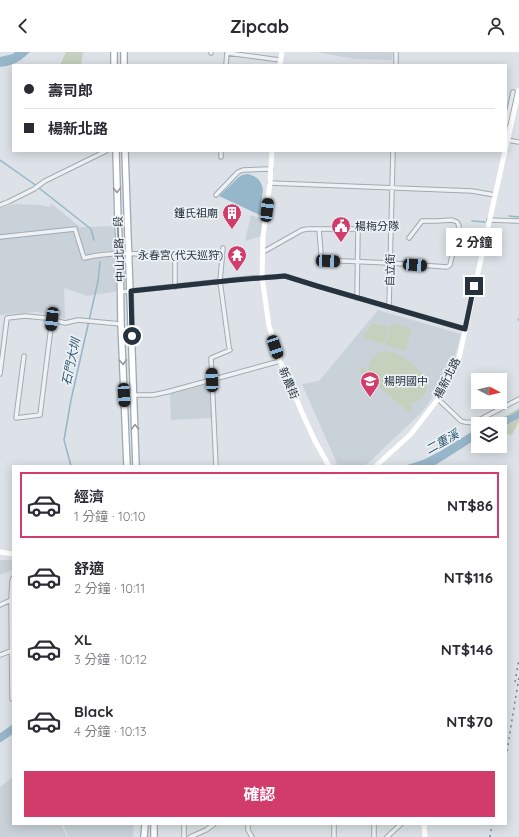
<!DOCTYPE html>
<html lang="zh-TW">
<head>
<meta charset="utf-8">
<style>
  :root { --surface:#fff; --page:#f2f2f3; --text:#2b2b33; --muted:#7c7c81; --line:#e1e1e2; --accent:#d23c6a }
  body { margin:0; font-family:Quicksand,"Noto Sans TC",sans-serif; background:var(--page); color:var(--text); height:100vh; display:flex; flex-direction:column; font-size:15px; white-space:nowrap }
  * { box-sizing:border-box; margin:0 }
  p { font-size:13px; color:var(--muted) }
  .icon { flex:none; width:22px; height:22px; fill:none; stroke:currentColor; stroke-width:2; stroke-linecap:round; stroke-linejoin:round }
  .map { position:relative; flex:1; overflow:hidden }
  .sheet { position:absolute; left:12px; top:413px; width:495px; height:360px; display:flex; flex-direction:column; background:var(--surface); border-radius:0px; box-shadow:0 2px 10px #0003 }
  .sheet>* { flex:none }
  .top-card { position:absolute; left:12px; top:12px; width:495px; height:88px; border-radius:0px; box-shadow:0 2px 10px #0003; display:grid; align-content:center; height:88px; padding:0 12px; background:var(--surface) }
  .needle { width:26px; rotate:97deg }
  .tools { position:absolute; left:471px; top:321px; display:grid; gap:8px }
  .tools a { display:grid; place-items:center; width:36px; height:36px; border-radius:0px; background:var(--surface); box-shadow:0 2px 10px #0003; font-size:20px }
  .end { position:absolute; width:18px; height:18px; margin:-9px; border:5px solid #26323e; background:#fff; box-shadow:0 0 0 2px #fff }
  .from { border-radius:50% }
  .bubble { position:absolute; height:28px; border-radius:0px; background:var(--surface); box-shadow:0 2px 10px #0003; font-size:13px; font-weight:700; line-height:28px; text-align:center }
  .car { position:absolute; width:12px; height:24px; margin:-12px -6px; border-radius:5px; box-shadow:0 0 3px 1px #0007; background:linear-gradient(#222 24%,#8ab4d8 0 40%,#222 0 76%,#8ab4d8 0 86%,#222 0) }
  .top-card b { display:flex; align-items:center; gap:14px; height:38px; font-size:15px }
  .top-card b+b { border-top:1px solid var(--line) }
  .top-card i { width:10px; height:10px; background:var(--text) }
  ul { padding:7px 0 0; list-style:none }
  li { display:flex; align-items:center; gap:12px; height:66px; margin:0 8px 6px; padding:0 4px; border:2px solid transparent; border-radius:0px }
  li div { flex:1 }
  li b { display:block; font-size:15px }
  li em { font-style:normal; font-weight:700 }
  li.current { border-color:var(--accent) }
  li>.icon { width:36px; height:36px; stroke-width:1.5 }
  .button { display:flex; gap:8px; margin-top:auto; padding:8px 12px }
  .button a { flex:1; height:46px; border-radius:0px; background:var(--accent); color:#fff; font-size:16px; font-weight:700; line-height:46px; text-align:center }
  header { display:flex; justify-content:space-between; align-items:center; height:52px; padding:0 12px; background:var(--surface); font-size:18px; font-weight:700 }
  .map>svg:first-child { display:block }
  .built { fill:#cad2d9 }
  .green { fill:#c5d1bd }
  .water { fill:#96b6c9 }
  .lines { fill:none; stroke-linecap:round; stroke-linejoin:round }
  .stream { stroke:#96b6c9; stroke-width:1.5 }
  .river { stroke:#96b6c9; stroke-width:8 }
  .street-casing { stroke:#a2aab1; stroke-width:5.5 }
  .primary-casing { stroke:#9ba9b3; stroke-width:8 }
  .street { stroke:#eff2f5; stroke-width:3.5 }
  .secondary { stroke:#fff; stroke-width:5 }
  .primary { stroke:#fff; stroke-width:5.5 }
  .rail { stroke:#768491; stroke-width:1.5; stroke-dasharray:2 4; stroke-linecap:butt }
  .oneway { stroke:#92989e }
  .route { stroke:#26323e; stroke-width:5 }
  .labels { text-anchor:middle; stroke-width:3.5; stroke-linejoin:round; paint-order:stroke }
  .poi-label { font-size:11px; fill:#26323e; stroke:#ecf1f5; text-anchor:end }
  .street-label { font-size:11px; fill:#26323e; stroke:#ecf1f5 }
  .water-label { font-size:12px; font-style:italic; fill:#2f5873; stroke:#ecf1f5 }
</style>
</head>
<body>
<header><svg class="icon" aria-label="back" viewBox="0 0 24 24"><path d="M15 5l-7 7 7 7"/></svg>Zipcab<svg class="icon" aria-label="person" viewBox="0 0 24 24"><circle cx="12" cy="8" r="4"/><path d="M4 21q1-7 8-7t8 7"/></svg></header>
<div class="map">
<svg width="519" height="785" viewBox="0 0 519 785">
  <rect width="100%" height="100%" fill="#dce2e7"/>
  <path class="built" d="M316,0H393L392,8L355,7Z
    M16,152L40,153L49,155L52,152L80,175L116,174L118,239L87,244L64,236L65,267L37,260L0,263V156Z
    M251,163L263,168L261,184L245,189Z
    M378,258L461,282L455,305L442,332L422,360L365,414H338L302,332L319,329Z
    M211,331L213,366L171,368L170,342Z
    M0,508H13V518L0,523Z
    M13,725V772H61L67,785H0V735Z
    M63,772H134L133,785H68Z"/>
  <path class="green" d="M66,0H83L81,13H60Z
    M372,271L389,275L384,292L363,286Z
    M392,271L412,277L405,299L385,293Z
    M382,299C400,298 410,311 423,322C432,336 425,348 409,352L414,357L410,361L358,318L362,314L368,319C369,309 373,303 382,299Z
    M519,356V369L512,383L508,382L501,383L500,385C500,363 501,367 519,356Z"/>
  <path class="water" d="M15,0H30C19,10 15,13 0,15V5L13,2Z
    M248,122C256,124 261,128 263,137L260,163L219,144L239,125L242,123Z
    M519,358V366L500,376V372H489L501,366L511,363Z
    M478,376V387L470,391L437,412L433,414H404L423,408L439,400Z"/>
  <g class="lines">
    <path class="stream" d="M0,108L34,132L91,177L94,188
      M509,164L519,165
      M472,169L485,170
      M518,268L519,267
      M71,414L64,388L71,348L98,229L100,210"/>
    <path class="river" d="M0,686L13,677"/>
    <defs>
      <path id="street" d="M211,1V0
        M227,1L280,8
        M226,13L227,0
        M396,13V0
        M506,72L513,40
        M506,88L519,90
        M221,105V99
        M270,131L472,139L495,143
        M216,143L238,120L243,118L271,117
        M0,153L8,150L34,137L45,129L106,99
        M489,168L519,169
        M319,177L321,202L320,208L390,211L447,215L450,213L459,174L457,170L452,168L436,169H422L409,186
        M0,185L75,177L84,206C114,199 145,202 175,204V235
        M223,196L220,229L229,295
        M263,200L302,178L308,177H391
        M121,240L251,226L273,225L285,224L317,234L465,277
        M357,246L358,177
        M389,255L393,99
        M24,304L16,366L40,363L52,267
        M0,322L7,266L25,264L46,266L65,271L78,268L121,272
        M124,343H153L167,340L280,309
        M438,347L461,369C466,371 470,371 475,370L519,347
        M216,414L211,306L230,298
        M0,553L11,548
        M0,603L11,599
        M12,647L11,548L12,529L13,526
        M184,772V785
        M248,772V778L252,785
        M334,772V785
        M190,785L206,778L214,772
        M374,785V772
        M387,785L401,772"/>
      <path id="primary" d="M114,0V13
        M124,0V13
        M116,99L118,170L120,202L121,272L127,414
        M125,99L136,414
        M144,785L145,772
        M154,785V772"/>
    </defs>
    <use href="#street" class="street-casing"/>
    <use href="#primary" class="primary-casing"/>
    <use href="#street" class="street"/>
    <path class="secondary" d="M280,13L282,0
      M506,95L519,38
      M272,99L270,131L263,184L262,225L269,274L280,309L304,365L315,389L329,414
      M376,414L411,382L438,347L450,326L459,306L505,99
      M0,500L13,502
      M424,772L425,785"/>
    <use href="#primary" class="primary"/>
    <path class="rail" d="M515,630L519,607
      M506,705L519,625
      M490,785L492,772"/>
  </g>
  <defs><path id="oneway-chevron" d="M-2-3.5L2.5 0L-2 3.5" fill="none" stroke-width="1.6" stroke-linecap="round" stroke-linejoin="round"/></defs>
  <g class="oneway">
    <use href="#oneway-chevron" transform="translate(117 138) rotate(88)"/>
    <use href="#oneway-chevron" transform="translate(123 310) rotate(87)"/>
    <use href="#oneway-chevron" transform="translate(135 375) rotate(-92)"/>
  </g>
  <g class="lines">
    <path class="route" d="M132,284L131,239L235,228L273,225L285,224L317,234L465,277L474,234"/>
  </g>
  <defs>
    <symbol id="building-pin" viewBox="-11 -11 22 30"><path d="M0 17L-7.5 6A9.5 9.5 0 1 1 7.5 6Z" fill="#d23c6a" stroke="#ecf1f5"/><path d="M-4-6H4V6H1V3H-1V6H-4ZM-2.5-4.3h1.7v1.8h-1.7ZM.8-4.3h1.7v1.8H.8ZM-2.5-1h1.7V.8h-1.7ZM.8-1h1.7V.8H.8Z" fill="#fff"/></symbol>
    <symbol id="civic-pin" viewBox="-11 -11 22 30"><path d="M0 17L-7.5 6A9.5 9.5 0 1 1 7.5 6Z" fill="#d23c6a" stroke="#ecf1f5"/><path d="M-.6-6.5H3V-4.5H.6V-3L4-1V1h2V6H-6V1h2V-1L-.6-3ZM-1.2 2.5V6h2.4V2.5Z" fill="#fff"/></symbol>
    <symbol id="temple-pin" viewBox="-11 -11 22 30"><path d="M0 17L-7.5 6A9.5 9.5 0 1 1 7.5 6Z" fill="#d23c6a" stroke="#ecf1f5"/><path d="M0-6L5-2H3V0L6.5 2.5H4V6H1.5V3h-3V6H-4V2.5H-6.5L-3 0V-2H-5Z" fill="#fff"/></symbol>
    <symbol id="school-pin" viewBox="-11 -11 22 30"><path d="M0 17L-7.5 6A9.5 9.5 0 1 1 7.5 6Z" fill="#d23c6a" stroke="#ecf1f5"/><path d="M0-5L7-2L0 1L-7-2ZM-4 1L0 2.5L4 1V4Q0 6-4 4Z" fill="#fff"/></symbol>
  </defs>
  <g fill-rule="evenodd">
    <use href="#building-pin" x="221" y="150" width="22" height="30"/>
    <use href="#civic-pin" x="330" y="163" width="22" height="30"/>
    <use href="#temple-pin" x="226" y="192" width="22" height="30"/>
    <use href="#school-pin" x="359" y="318" width="22" height="30"/>
  </g>
  <g class="labels">
    <g class="poi-label">
      <text x="218" y="165">鍾氏祖廟</text>
      <text x="355" y="178" text-anchor="start">楊梅分隊</text>
      <text x="223" y="207">永春宮(代天巡狩)</text>
      <text x="384" y="333" text-anchor="start">楊明國中</text>
    </g>
    <g class="street-label">
      <text transform="translate(119 197) rotate(-92)" y="4">中山北路一段</text>
      <text transform="translate(390 218) rotate(-89)" y="4">自立街</text>
      <text transform="translate(447 326) rotate(-63)" y="4">楊新北路</text>
      <text transform="translate(289 331) rotate(67)" y="4">新農街</text>
    </g>
    <g class="water-label">
      <text transform="translate(71 310) rotate(-78)" y="4">石門大圳</text>
      <text transform="translate(442 390) rotate(-29)" y="4">二重溪</text>
    </g>
  </g>
</svg>
<div class="tools">
<a><svg class="needle" viewBox="-14 -14 28 28"><path d="M0-13l5 13h-10z" fill="#e53935"/><path d="M0 13l5-13h-10z" fill="#7c7c81"/></svg></a>
<a><svg class="icon" aria-label="layers" viewBox="0 0 24 24"><path d="M12 4l9 5-9 5-9-5zM3 14l9 5 9-5"/></svg></a>
</div>
<i class="end from" style="left:132px;top:284px"></i>
<i class="end" style="left:474px;top:234px"></i>
<div class="bubble" style="left:446px;top:176px;width:56px">2 分鐘</div>
<i class="car" style="left:267px;top:158px;rotate:7deg"></i>
<i class="car" style="left:328px;top:209px;rotate:92deg"></i>
<i class="car" style="left:415px;top:213px;rotate:94deg"></i>
<i class="car" style="left:52px;top:267px;rotate:187deg"></i>
<i class="car" style="left:275px;top:295px;rotate:161deg"></i>
<i class="car" style="left:212px;top:328px;rotate:358deg"></i>
<i class="car" style="left:124px;top:343px;rotate:177deg"></i>
<div class="top-card">
<b><i class="from"></i>壽司郎</b>
<b><i></i>楊新北路</b>
</div>
<section class="sheet">
<ul>
<li class="current"><svg class="icon" aria-label="car" viewBox="0 0 24 24"><path d="M5 17H2v-5l4-1 3-4h7l3 4 3 1v5h-3M9 17h6M6 11h13"/><circle cx="7" cy="17" r="2"/><circle cx="17" cy="17" r="2"/></svg><div><b>經濟</b><p>1 分鐘 · 10:10</p></div><em>NT$86</em></li>
<li><svg class="icon" aria-label="car" viewBox="0 0 24 24"><path d="M5 17H2v-5l4-1 3-4h7l3 4 3 1v5h-3M9 17h6M6 11h13"/><circle cx="7" cy="17" r="2"/><circle cx="17" cy="17" r="2"/></svg><div><b>舒適</b><p>2 分鐘 · 10:11</p></div><em>NT$116</em></li>
<li><svg class="icon" aria-label="car" viewBox="0 0 24 24"><path d="M5 17H2v-5l4-1 3-4h7l3 4 3 1v5h-3M9 17h6M6 11h13"/><circle cx="7" cy="17" r="2"/><circle cx="17" cy="17" r="2"/></svg><div><b>XL</b><p>3 分鐘 · 10:12</p></div><em>NT$146</em></li>
<li><svg class="icon" aria-label="car" viewBox="0 0 24 24"><path d="M5 17H2v-5l4-1 3-4h7l3 4 3 1v5h-3M9 17h6M6 11h13"/><circle cx="7" cy="17" r="2"/><circle cx="17" cy="17" r="2"/></svg><div><b>Black</b><p>4 分鐘 · 10:13</p></div><em>NT$70</em></li>
</ul>
<div class="button"><a>確認</a></div>
</section>
</div>
</body>
</html>
